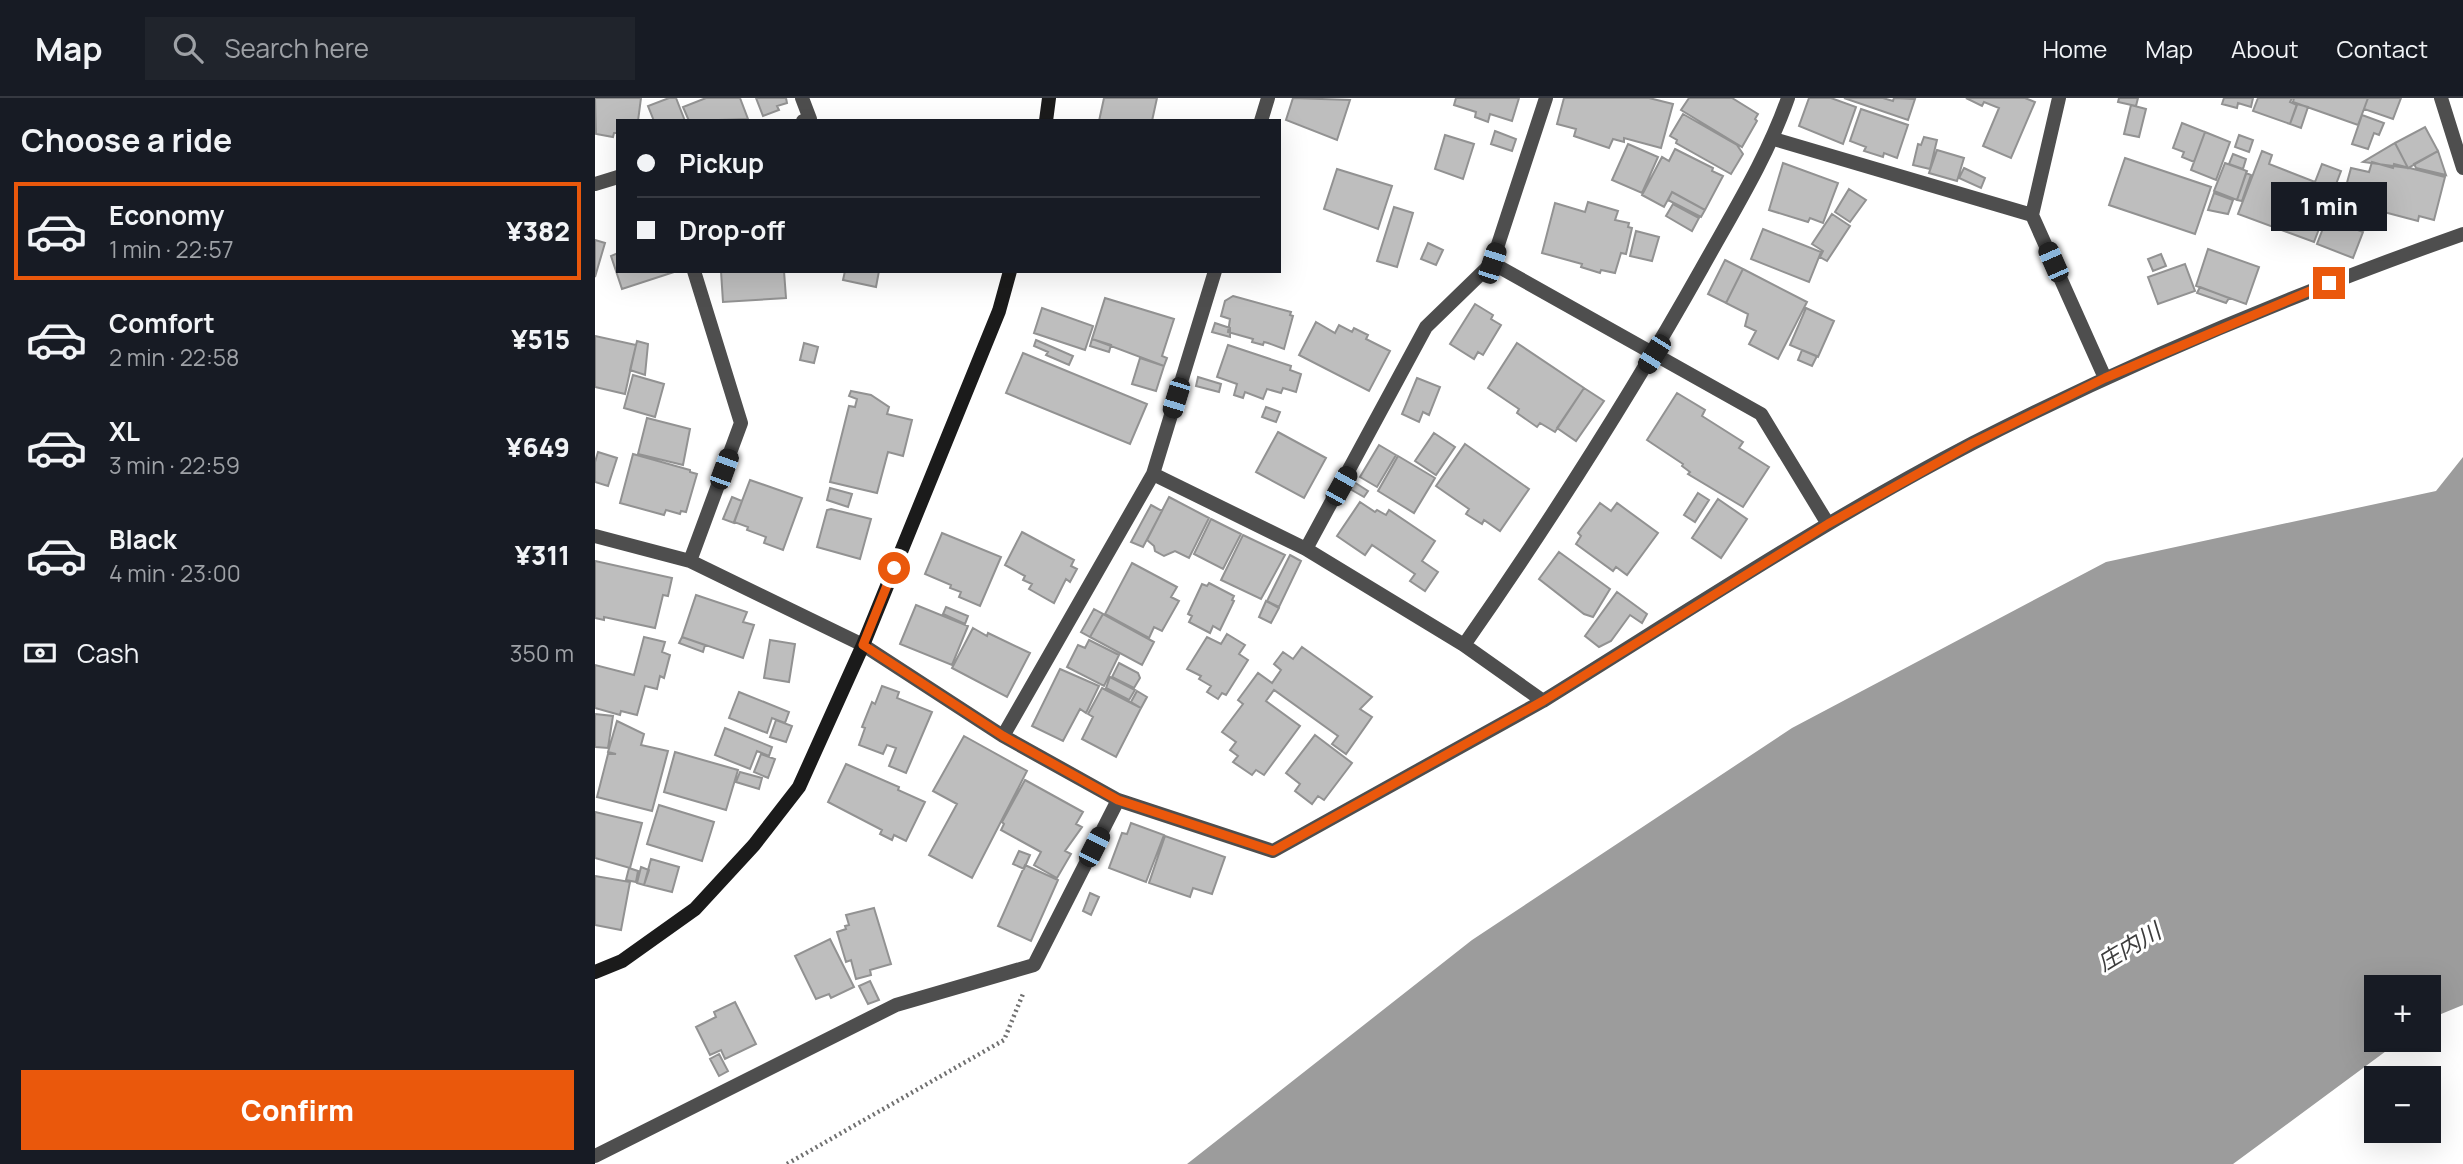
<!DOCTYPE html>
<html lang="en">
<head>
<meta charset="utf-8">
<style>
  :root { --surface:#171b24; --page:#20242c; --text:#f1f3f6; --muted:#9ea1a6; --line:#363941; --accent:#ea580c }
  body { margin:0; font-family:Manrope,"Noto Sans JP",sans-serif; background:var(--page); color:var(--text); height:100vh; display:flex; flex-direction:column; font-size:26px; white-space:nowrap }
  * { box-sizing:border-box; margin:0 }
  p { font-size:23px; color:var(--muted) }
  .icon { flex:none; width:38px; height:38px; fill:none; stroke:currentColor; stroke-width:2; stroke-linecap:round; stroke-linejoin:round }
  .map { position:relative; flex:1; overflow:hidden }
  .side { display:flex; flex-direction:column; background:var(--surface); width:595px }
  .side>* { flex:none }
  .guide { position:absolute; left:21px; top:21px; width:665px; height:154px; border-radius:0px; box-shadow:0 7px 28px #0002; display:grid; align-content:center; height:154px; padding:0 21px; background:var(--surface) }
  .tools { position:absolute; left:1769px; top:877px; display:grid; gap:14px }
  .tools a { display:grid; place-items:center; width:77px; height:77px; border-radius:0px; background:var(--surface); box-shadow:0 7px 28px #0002; font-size:35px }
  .end { position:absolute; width:32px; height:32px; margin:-16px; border:9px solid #ea580c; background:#fff; box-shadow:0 0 0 4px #fff }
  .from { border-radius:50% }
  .bubble { position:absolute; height:49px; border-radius:0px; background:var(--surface); box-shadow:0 7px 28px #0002; font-size:23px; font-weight:800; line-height:49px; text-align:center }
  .car { position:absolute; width:21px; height:42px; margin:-21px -10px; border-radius:9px; box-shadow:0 0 5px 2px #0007; background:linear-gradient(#222 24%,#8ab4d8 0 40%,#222 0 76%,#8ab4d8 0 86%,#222 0) }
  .guide b { display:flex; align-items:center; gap:24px; height:66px; font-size:26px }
  .guide b+b { border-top:2px solid var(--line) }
  .guide i { width:18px; height:18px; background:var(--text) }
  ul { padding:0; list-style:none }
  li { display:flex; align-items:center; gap:21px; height:98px; margin:0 14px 10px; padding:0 7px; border:4px solid transparent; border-radius:0px }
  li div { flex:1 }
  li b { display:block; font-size:26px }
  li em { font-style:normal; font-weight:800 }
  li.on { border-color:var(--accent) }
  li>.icon { width:63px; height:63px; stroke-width:1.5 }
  h2 { padding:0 21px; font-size:32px; line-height:84px }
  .pay { display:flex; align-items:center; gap:18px; height:77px; padding:0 21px; font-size:26px }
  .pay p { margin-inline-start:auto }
  .button { display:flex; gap:14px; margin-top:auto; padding:14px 21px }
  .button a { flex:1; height:80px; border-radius:0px; background:var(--accent); color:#fff; font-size:28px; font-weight:800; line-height:80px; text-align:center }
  header { display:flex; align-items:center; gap:42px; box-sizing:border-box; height:98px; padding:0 35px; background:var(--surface); border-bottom:2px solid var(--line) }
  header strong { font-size:33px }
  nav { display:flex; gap:38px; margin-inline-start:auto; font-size:24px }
  .search { width:490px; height:63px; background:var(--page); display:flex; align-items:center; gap:18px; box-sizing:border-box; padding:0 24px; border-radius:0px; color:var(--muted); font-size:26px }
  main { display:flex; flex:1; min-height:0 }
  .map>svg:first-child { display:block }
  .water { fill:#9c9c9c }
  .building { fill:#bebebe; stroke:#929292; stroke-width:2 }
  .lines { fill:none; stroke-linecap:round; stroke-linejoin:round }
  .path { stroke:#707070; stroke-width:4.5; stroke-dasharray:2 3.5; stroke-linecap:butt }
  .street { stroke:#4e4e4e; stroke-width:14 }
  .secondary { stroke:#1b1b1b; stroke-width:14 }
  .route { stroke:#ea580c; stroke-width:9 }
  .labels { text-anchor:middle; stroke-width:6; stroke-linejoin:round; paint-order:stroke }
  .water-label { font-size:23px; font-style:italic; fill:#3d3d3d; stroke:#fff }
</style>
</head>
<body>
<header>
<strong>Map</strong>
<div class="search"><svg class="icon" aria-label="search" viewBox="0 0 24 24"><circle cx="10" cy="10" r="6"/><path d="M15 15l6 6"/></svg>Search here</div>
<nav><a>Home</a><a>Map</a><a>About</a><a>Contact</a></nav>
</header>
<main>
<section class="side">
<h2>Choose a ride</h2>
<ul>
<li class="on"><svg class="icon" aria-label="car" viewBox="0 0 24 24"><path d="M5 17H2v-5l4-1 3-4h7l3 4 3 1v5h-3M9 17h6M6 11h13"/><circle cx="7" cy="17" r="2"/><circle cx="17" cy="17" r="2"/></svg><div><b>Economy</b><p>1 min · 22:57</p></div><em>¥382</em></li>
<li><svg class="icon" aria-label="car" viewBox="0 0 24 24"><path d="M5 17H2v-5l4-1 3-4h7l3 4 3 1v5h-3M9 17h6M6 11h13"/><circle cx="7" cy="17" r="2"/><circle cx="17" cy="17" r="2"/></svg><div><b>Comfort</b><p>2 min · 22:58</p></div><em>¥515</em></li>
<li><svg class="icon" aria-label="car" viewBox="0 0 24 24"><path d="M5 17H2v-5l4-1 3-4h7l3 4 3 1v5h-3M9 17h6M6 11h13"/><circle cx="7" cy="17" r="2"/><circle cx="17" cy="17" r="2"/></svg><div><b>XL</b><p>3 min · 22:59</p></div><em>¥649</em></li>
<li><svg class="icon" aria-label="car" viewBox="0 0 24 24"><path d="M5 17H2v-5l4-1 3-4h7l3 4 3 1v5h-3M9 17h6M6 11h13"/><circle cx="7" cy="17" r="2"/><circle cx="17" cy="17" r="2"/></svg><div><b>Black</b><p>4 min · 23:00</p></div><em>¥311</em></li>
</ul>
<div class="pay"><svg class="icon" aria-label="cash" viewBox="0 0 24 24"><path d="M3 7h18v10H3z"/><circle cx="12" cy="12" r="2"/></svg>Cash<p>350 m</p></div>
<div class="button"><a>Confirm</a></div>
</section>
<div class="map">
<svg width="1868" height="1066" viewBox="0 0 1868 1066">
  <rect width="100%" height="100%" fill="#fff"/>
  <path class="water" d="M1868,359V907L1834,921V889H1782V942H1806L1638,1066H592L877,842L1197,630L1511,464L1841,393Z"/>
  <path class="building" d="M0,0H46L43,23H23V35H19L18,39L1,36Z
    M74,0H81L90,23H59L53,8Z
    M111,0H145L153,21L94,23L88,9Z
    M161,0H191L192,5L182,8L184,12L168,18Z
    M509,0H562L557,23H504Z
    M698,0L755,2L742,42L691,22Z
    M861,0H924L917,23L895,16L893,24L880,19L881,14L859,7Z
    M969,0H1054L1078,6L1066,50L1029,40V44L1018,41L1014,50L979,38L981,31L962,26Z
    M1094,0H1137L1163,16L1160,21L1162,23L1147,49L1086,12Z
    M1214,0H1236L1261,9L1248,46L1204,28Z
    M1249,0H1288L1298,3L1299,0L1320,1L1313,22Z
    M1371,0H1430L1440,4L1416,60L1388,48L1404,10L1389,4L1387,8Z
    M1524,0H1543L1541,8L1523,4Z
    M1629,0H1658L1656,9L1643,5L1642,10L1627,6Z
    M1663,0H1697L1695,4L1702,7L1695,26L1658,13Z
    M1699,0H1773L1763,27L1698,4Z
    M1773,0H1806L1798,21L1769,11Z
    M1702,6L1713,9L1706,30L1695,26Z
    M1536,7L1551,11L1544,39L1529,36Z
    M1266,11L1313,27L1302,60L1289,55L1288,59L1269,53L1271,49L1255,43Z
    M1088,16L1142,47L1148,56L1136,76L1081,45L1082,42L1075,38Z
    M1767,17L1789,25L1784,37L1779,35L1773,51L1757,46Z
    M1587,25L1610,34L1599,64L1587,59L1589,54L1578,50Z
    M1830,29L1843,53L1813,70L1800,45Z
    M900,33L921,41L917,53L896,46Z
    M1610,34L1635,44L1621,82L1596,72Z
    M850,37L879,46L868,81L840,71Z
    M1644,37L1658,42L1654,54L1640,49Z
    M1329,39L1342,42L1335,71L1318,67L1323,46L1326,47Z
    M1800,45L1813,70L1768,64Z
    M1033,46L1063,59L1047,95L1017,82Z
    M1080,51L1118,70L1117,73L1128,78L1110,112L1077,94L1069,109L1047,97L1067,59L1074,63Z
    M1342,52L1369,60L1362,83L1334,75Z
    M1667,53L1677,57L1674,66L1720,84L1727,66L1746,73L1719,144L1643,116Z
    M1843,53L1851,77L1821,70L1819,66Z
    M1638,56L1651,61L1648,71L1634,66Z
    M1530,60L1616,89L1600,136L1514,107Z
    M1777,64L1798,70L1799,66L1850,79L1839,122L1824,118L1823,123L1747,103L1756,70L1774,74Z
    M1188,65L1243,85L1228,125L1215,120L1213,124L1174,112Z
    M1630,65L1652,73L1642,102L1619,93Z
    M1369,70L1390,80L1386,90L1364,80Z
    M742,71L797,88L783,131L729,111Z
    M1651,75L1656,77L1647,103L1642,102Z
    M1254,91L1271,102L1255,124L1240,114Z
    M1077,94L1110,112L1106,119L1073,102Z
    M1619,95L1638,102L1633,116L1613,112Z
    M993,104L1023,113L1020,122L1034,125L1033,129L1037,130L1031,156L1026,155L1020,175L1006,172L1005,175L986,169L987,166L947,155L960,105L990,114Z
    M1078,106L1104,120L1097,133L1071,118Z
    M799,109L818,115L802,169L782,163Z
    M1738,110L1751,116L1747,125L1734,120Z
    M1237,116L1255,128L1232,163L1225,159L1228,153L1217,146Z
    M1732,120L1768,134L1758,160L1722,146Z
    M1168,131L1226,154L1214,184L1156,161Z
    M1041,133L1064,139L1057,163L1035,158Z
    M0,142L10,145L0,179Z
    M833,145L848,152L841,167L826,161Z
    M1613,151L1664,169L1651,206L1601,188Z
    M23,155V173L79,174L27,191L16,158Z
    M1566,156L1571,168L1558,173L1553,161Z
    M1130,162L1148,171L1131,205L1113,196Z
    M1590,166L1600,193L1563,206L1553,179Z
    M1148,171L1212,204L1183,261L1154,246L1161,233L1150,228L1153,216L1131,205Z
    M126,173H189L191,200L128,204Z
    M250,173H284L281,189L248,182Z
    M1605,189L1634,200L1631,205L1602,195Z
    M638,198L696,214L695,217L698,218L689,251L673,245L669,244L668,247L657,244L658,241L633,234L635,221L626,218L630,203Z
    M510,200L579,221L567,258L572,260L569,268L497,241Z
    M880,206L898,217L896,221L906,227L888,257L883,254L879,261L855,246Z
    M447,210L498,228L490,252L439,235Z
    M1211,210L1239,223L1223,259L1195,247Z
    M721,224L740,235L744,227L757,234L759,230L773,237L771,241L795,253L774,293L704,257Z
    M620,225L635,230V239L617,234Z
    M0,238L41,247L30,296L0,289Z
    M497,241L516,247L514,254L495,248Z
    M441,242L478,258L474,267L451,257L453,254L439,248Z
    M42,243L53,246L50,277L35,272Z
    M209,245L223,249L219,265L205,262Z
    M922,245L989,290L960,334L945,325L942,329L922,315L924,311L893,290Z
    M633,247L696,268L695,272L706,276L701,294L688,290L686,295L672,291L668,301L650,294L648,300L639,297L642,286L622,279Z
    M1207,252L1222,258L1217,268L1203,262Z
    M428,255L552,306L535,346L411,295Z
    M545,260L569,268L561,293L537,286Z
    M38,277L69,286L60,319L29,310Z
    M603,279L626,286L624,294L601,288Z
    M822,280L845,289L834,317L828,314L824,324L807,316Z
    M989,290L1009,303L981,343L962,330Z
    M256,293L276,297L294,309L292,316L317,322L308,358L293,354L282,395L235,384L254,308L260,309L262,301L254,298Z
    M1082,295L1110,312L1107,318L1148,344L1144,350L1174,369L1148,409L1093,376L1095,374L1087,368L1088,366L1052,342Z
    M671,309L685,314L681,324L667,319Z
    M52,320L95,331L88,367L43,356Z
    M683,334L731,360L709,400L661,374Z
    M839,335L860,349L841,377L820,363Z
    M870,346L934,391L905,433L889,422L887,426L871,416L874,411L841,388Z
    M784,347L801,357L782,389L765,379Z
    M3,354L22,360L13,388L0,384V364Z
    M38,356L95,372V374L102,376L91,414L86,413L85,416L71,412L69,417L25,405Z
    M803,358L840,380L819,415L783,393Z
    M155,382L207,400L188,452L169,445L171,439L152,432L153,429L139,424Z
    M759,384L773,393L769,399L755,391Z
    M235,390L257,396L253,409L232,402Z
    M1103,395L1114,402L1100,424L1089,417Z
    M137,399L147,403L139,425L128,421Z
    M574,399L614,420L594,460L580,453L569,458L560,453L559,448L552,442Z
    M1123,401L1152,421L1126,460L1097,440Z
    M765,404L780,414L782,412L791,417L794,412L840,443L827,463L843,474L830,493L815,483L820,476L777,447L770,457L742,438Z
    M1005,405L1016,413L1022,405L1063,435L1032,477L1021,469L1018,473L981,446L986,438L983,435Z
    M556,407L567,413L548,449L536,444Z
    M236,411L276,421L265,461L222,449L232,412Z
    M616,421L646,436L628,471L599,456Z
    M427,434L479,462L476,468L482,471L475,484L471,481L459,505L434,491L437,486L428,482L430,478L410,467Z
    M347,435L406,459L385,508L364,499L366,494L355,490L356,487L330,476Z
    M648,437L690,457L666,501L626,482Z
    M964,454L1015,491L998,519L989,516L944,481Z
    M695,457L706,463L684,509L672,503Z
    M0,463L77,480L73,498L68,497L60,530L9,519V522L0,520Z
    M537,465L582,489L576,499L584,503L567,533L559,529L554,540L510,516Z
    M614,485L639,498L637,502L639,503L625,532L618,528L615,535L594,524L597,518L593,516L607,486L612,488Z
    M1022,494L1052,516L1047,525L1035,517L1016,543L1004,549L990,538Z
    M101,497L152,514L148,524L159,527L148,560L87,539Z
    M671,503L684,510L676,525L664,519Z
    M321,507L373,528L357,567L305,546Z
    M351,509L373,518L370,526L348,516Z
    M499,511L508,516L495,539L486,534Z
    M508,516L559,544L547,567L495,539Z
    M378,530L392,538L393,535L435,555L412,599L357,570Z
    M632,536L650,547L644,556L653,562L631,597L627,595L623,601L612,594L616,588L604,581L606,578L592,571L612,539L626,546Z
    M49,539L70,544L67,554L75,557L69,580L65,578L62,591L50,588L42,617L26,613L25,617L0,610V567L39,577Z
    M87,539L110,547L108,554L84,545Z
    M175,542L200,546L194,584L169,580Z
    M494,542L524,557L509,588L472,569L483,547L490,550Z
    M707,549L777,599L765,611L777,619L751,656L737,646L743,638L679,592L671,603L705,628L669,677L661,672L657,677L638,664L643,658L635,652L641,644L627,634L648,606L643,602L663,575L677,585L686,572L679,566L688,554L698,561Z
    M524,565L543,575L545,580L539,590L517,579Z
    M465,571L504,588L491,615L485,611L468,643L437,628Z
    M515,579L540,592L534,602L511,590Z
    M287,588L304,594L302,600L337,614L311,675L294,668L301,650L292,647L288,656L264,647L270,630L267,629L277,604L280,606Z
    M507,590L546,610L521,659L487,641L498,619L493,616Z
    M542,593L552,599L546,610L536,604Z
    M144,594L194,614L190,625L177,620L172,635L134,620Z
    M0,616L18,618L13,650L0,649Z
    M181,622L197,628L191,644L175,639Z
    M22,623L49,636L46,647L73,653L57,713L2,699L13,656H21L13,654Z
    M130,630L177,649L174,658L162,653L155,671L120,657Z
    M720,637L757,665L729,702L723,698L717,706L700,693L705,686L691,675Z
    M369,638L432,673L377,780L334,757L362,706L338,693Z
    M80,654L143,672L131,712L69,694Z
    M166,656L180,661L173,680L159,674Z
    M251,666L304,689L303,692L330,704L311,743L299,737L297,742L285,736L287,732L233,704Z
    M145,674L167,680L164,691L141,684Z
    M430,682L488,714L481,726L487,729L470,753L476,756L462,780L439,767L446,754L406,732L409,726L407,724Z
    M64,707L119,724L107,763L52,746Z
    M0,714L47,725L35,770L0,760Z
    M536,725L569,737L551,784L514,770L527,735L532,736Z
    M570,738L630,759L617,796L598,790L595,799L554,785Z
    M424,753L435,757L429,771L418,766Z
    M56,761L84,769L77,794L49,787Z
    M430,767L463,782L436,843L403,828Z
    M46,769L54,772L49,787L42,785Z
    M34,770L43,773L41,784L31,782Z
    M0,778L35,784L26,832L0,827Z
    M495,795L504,799L496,817L488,813Z
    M279,810L296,866L275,872L276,877L261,881L256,862L251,864L242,834L251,831L250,828L254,827L251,817Z
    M235,841L259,889L236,900L234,896L221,901L200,858Z
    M275,883L284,902L273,906L264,888Z
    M140,904L161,946L130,961L126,952L115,957L101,929L121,919L119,914Z
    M124,956L133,973L124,978L115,961Z"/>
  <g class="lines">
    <path class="path" d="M192,1066L409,942L428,896"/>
    <path class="street" d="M207,0L215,21L208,23
      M1464,0L1437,117L1510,280
      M1846,0L1868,70
      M666,23L673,0
      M1179,41L1437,117
      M0,86L23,79
      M897,165L1166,316L1233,426
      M558,376L711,451L869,547L948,603C1090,515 1230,422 1378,345C1536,264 1701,195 1868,136
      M0,438L95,463L268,547L408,638L523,702L678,753L948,603
      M711,451L831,229L897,165L951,0
      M95,463L146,325L99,173
      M869,547C954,425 1034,300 1107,170C1138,114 1172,60 1193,0
      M408,638L558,376L620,173
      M0,1058L301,907L439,867L523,702"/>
    <path class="secondary" d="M451,23L454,0
      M0,874L27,863L100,811L159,747L204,689L268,547L404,213L415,173"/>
  </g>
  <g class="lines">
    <path class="route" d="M299,470L268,547L408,638L523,702L678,753L948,603L1233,426L1376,346L1510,280L1734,185"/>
  </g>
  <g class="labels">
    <g class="water-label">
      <text transform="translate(1534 849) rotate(-31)" y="8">庄内川</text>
    </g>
  </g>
</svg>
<div class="tools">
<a>+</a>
<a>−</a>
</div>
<i class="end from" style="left:299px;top:470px"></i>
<i class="end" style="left:1734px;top:185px"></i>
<div class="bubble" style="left:1676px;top:84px;width:116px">1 min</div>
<i class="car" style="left:1458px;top:164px;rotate:336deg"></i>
<i class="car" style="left:897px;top:165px;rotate:18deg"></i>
<i class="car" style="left:1059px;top:256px;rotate:212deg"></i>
<i class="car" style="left:581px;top:300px;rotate:197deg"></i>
<i class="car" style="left:129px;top:371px;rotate:20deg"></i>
<i class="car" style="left:746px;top:388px;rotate:29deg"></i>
<i class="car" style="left:499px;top:749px;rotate:27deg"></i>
<div class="guide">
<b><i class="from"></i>Pickup</b>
<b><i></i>Drop-off</b>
</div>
</div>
</main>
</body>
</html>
